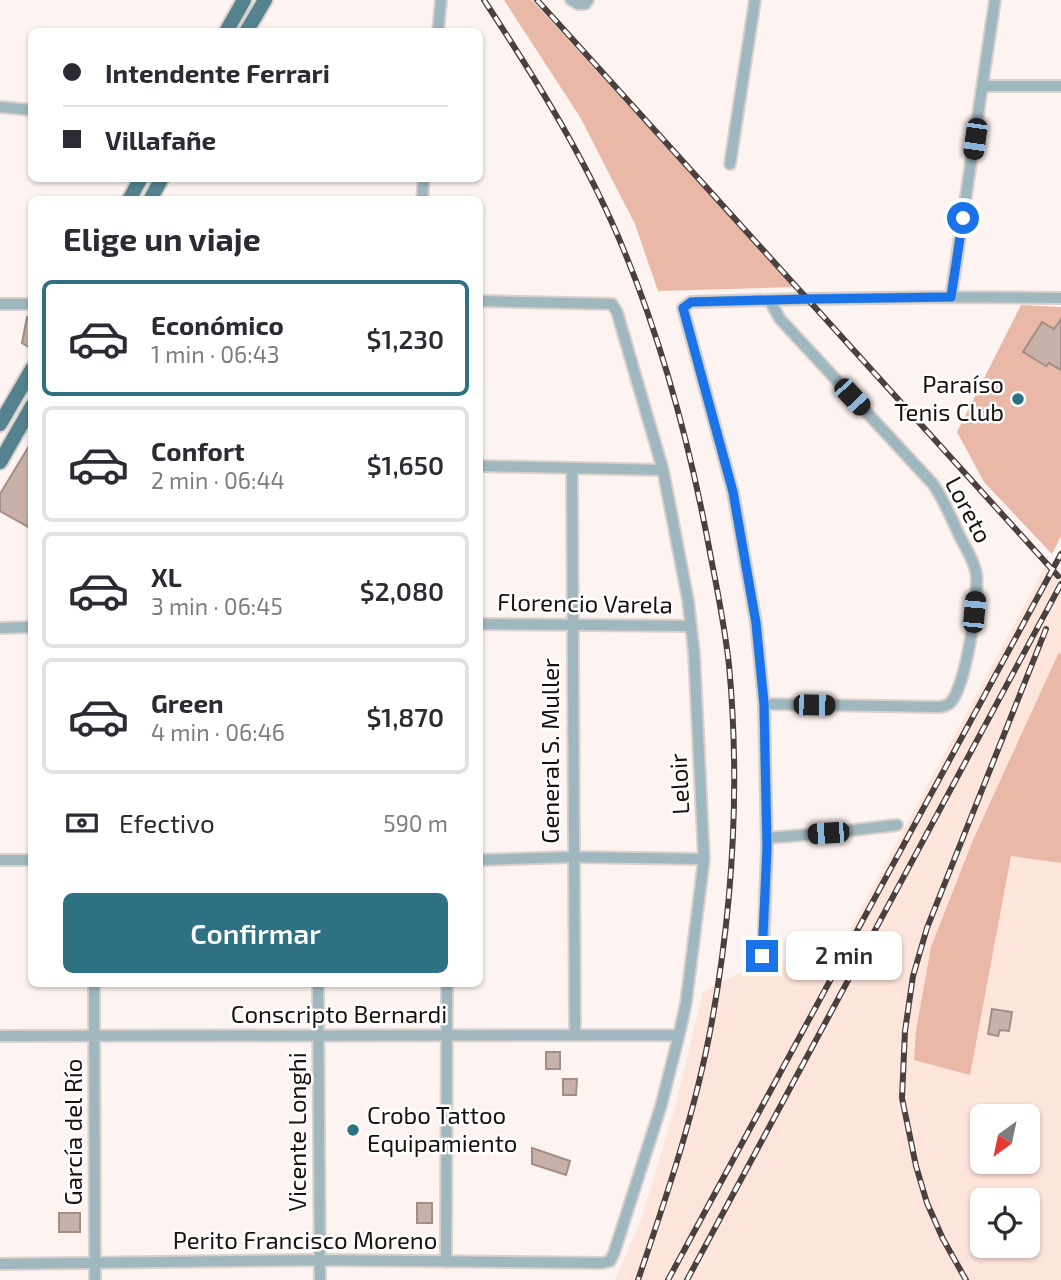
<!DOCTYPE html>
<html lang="es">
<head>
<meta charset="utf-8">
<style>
  :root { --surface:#fff; --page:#f2f2f3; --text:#2b2b33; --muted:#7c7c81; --line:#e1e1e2; --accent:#2e7183 }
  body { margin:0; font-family:"Exo 2",sans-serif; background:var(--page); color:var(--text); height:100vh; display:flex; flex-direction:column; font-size:26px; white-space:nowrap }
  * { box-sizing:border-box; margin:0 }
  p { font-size:23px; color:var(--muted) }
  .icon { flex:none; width:38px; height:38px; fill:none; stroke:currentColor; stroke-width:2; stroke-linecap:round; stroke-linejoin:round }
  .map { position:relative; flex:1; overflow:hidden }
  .sheet { position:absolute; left:28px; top:196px; width:455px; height:791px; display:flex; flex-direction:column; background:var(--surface); border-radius:10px; box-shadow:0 2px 5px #0004 }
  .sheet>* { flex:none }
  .top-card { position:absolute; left:28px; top:28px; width:455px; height:154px; border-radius:10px; box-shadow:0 2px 5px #0004; display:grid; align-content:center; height:154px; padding:0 35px; background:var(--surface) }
  .needle { width:46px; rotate:213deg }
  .controls { position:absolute; left:970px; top:1104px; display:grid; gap:14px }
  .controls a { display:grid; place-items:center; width:70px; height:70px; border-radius:10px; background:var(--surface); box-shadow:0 2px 5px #0004; font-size:35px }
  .end { position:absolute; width:32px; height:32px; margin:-16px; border:9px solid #1a73e8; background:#fff; box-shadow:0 0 0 4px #fff }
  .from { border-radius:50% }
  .bubble { position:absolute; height:49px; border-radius:10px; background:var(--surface); box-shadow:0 2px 5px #0004; font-size:23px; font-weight:600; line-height:49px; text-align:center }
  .car { position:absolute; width:21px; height:42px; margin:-21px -10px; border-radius:9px; box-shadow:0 0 5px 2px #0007; background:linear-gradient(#222 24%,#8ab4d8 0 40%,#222 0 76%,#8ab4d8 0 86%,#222 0) }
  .top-card b { display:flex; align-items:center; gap:24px; height:66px; font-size:26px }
  .top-card b+b { border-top:2px solid var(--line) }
  .top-card i { width:18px; height:18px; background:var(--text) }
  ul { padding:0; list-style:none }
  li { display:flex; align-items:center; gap:21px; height:116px; margin:0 14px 10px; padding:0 21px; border:4px solid var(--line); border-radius:10px }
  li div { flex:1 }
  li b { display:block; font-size:26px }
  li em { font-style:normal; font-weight:600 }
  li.on { border-color:var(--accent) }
  li>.icon { width:63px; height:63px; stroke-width:1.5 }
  h2 { padding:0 35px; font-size:32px; line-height:84px }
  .pay { display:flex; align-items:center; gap:18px; height:77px; padding:0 35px; font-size:26px }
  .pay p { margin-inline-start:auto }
  .button { display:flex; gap:14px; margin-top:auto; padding:14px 35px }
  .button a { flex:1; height:80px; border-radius:10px; background:var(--accent); color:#fff; font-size:28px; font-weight:600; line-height:80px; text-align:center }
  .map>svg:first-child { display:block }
  .built { fill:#fee5db; fill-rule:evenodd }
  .green { fill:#e9b8a6 }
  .building { fill:#c7b1a9; stroke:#a38e85; stroke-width:2 }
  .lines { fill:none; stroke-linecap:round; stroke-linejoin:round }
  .minor-casing { stroke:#d9cfcc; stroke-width:14 }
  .major-casing { stroke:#d9cfcc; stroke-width:18 }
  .minor { stroke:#9fb7be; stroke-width:10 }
  .major { stroke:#54828e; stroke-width:14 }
  .rail-casing { stroke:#4a413e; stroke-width:6 }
  .rail { stroke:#fff; stroke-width:3.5; stroke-dasharray:10; stroke-linecap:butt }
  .route { stroke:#1a73e8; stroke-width:9 }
  .poi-dot { fill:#2e7183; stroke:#fff; stroke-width:2.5 }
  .labels { text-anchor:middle; stroke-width:5; stroke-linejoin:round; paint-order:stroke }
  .poi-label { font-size:24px; fill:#19110e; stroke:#fff; text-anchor:end }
  .street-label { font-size:24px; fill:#19110e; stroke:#fff }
</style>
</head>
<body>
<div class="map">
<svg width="1061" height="1280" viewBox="0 0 1061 1280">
  <rect width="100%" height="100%" fill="#fdf3f0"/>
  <path class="built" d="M1045,567L1061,584V1280H615L641,1220L675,1107L703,992L765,960L832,963ZM982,1116H1027V1162H982ZM982,1200H1027V1246H982Z"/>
  <path class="green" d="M504,0H532L794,287L658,291L635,224L580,117Z
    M1021,305L1061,307V536L1052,554L984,482L957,432Z
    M1059,652L1061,655V863L1011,856L970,1075L914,1060L916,1031L931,947L973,840Z"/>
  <path class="building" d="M27,317L32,318V349L22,343Z
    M1061,319V370L1049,363L1046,366L1023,352L1042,322L1054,329Z
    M32,441V529L0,511V494Z
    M992,1009L1012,1012L1009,1031L1000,1030L998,1036L988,1034Z
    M546,1052H560V1069H546Z
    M563,1079H577L576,1095H563Z
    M532,1148L570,1161L566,1175L532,1164Z
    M417,1203H432V1223H417Z
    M59,1213H80V1232H59Z"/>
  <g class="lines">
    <defs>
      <path id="minor" d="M571,0L578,4H585L588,0
        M438,32L441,0
        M983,86H1061
        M0,107L32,110
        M730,164L755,0
        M422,200L424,178
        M951,297L995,0
        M0,304H32
        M480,466L663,470
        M572,468L575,1035
        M480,624L691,626
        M0,628L32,627
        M764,704L940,707C944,706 947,706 950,703C966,688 980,593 976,572C973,559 966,548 960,537C952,519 944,500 933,484L780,319L770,301
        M767,838L828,833L897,825
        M0,860H32
        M480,860L573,857L704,859
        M763,955L767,848L764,704L756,623L733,492L683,308L691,302L807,299L951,297L1061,298
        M94,984L95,1280
        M318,984L320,1280
        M0,1036L679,1035
        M446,1262L447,984
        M0,1264L319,1260L602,1263L610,1261L614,1253L661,1106L679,1035L686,1003L704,859L694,652L688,600L663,470L617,312L612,304L480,301"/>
      <path id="major" d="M226,32L244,0
        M246,32L265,0
        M129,200L141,178
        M150,200L162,178
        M0,424L32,369
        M0,462L32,406"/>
    </defs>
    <use href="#minor" class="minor-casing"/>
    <use href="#major" class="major-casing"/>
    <use href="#minor" class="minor"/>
    <use href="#major" class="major"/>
    <defs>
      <path id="rail" d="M484,0C537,81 589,164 625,253C665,351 692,454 711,558C718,593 725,629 729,665C740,783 733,904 712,1021C696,1110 667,1195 638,1280
        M537,0L1058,576
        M668,1280L1061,554
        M687,1280L1061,584
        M966,1280L943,1239L927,1203L916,1166L902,1098L905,1031L913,976L927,928L1046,629"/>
    </defs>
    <use href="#rail" class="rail-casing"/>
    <use href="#rail" class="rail"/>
  </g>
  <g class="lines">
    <path class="route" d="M762,956L767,848L764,704L756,623L733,492L683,308L691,302L807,299L951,297L963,218"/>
  </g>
  <g class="poi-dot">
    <circle cx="1018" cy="399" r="7"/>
    <circle cx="353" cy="1130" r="7"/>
  </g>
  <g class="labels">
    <g class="poi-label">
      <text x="1004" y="393">Paraíso<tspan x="1004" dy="28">Tenis Club</tspan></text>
      <text x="367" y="1124" text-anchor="start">Crobo Tattoo<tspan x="367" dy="28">Equipamiento</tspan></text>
    </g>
    <g class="street-label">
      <text transform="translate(968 510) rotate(62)" y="8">Loreto</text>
      <text transform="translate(585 604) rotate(1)" y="8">Florencio Varela</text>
      <text transform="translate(551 751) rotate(-90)" y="8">General S. Muller</text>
      <text transform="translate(680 784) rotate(-93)" y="8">Leloir</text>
      <text x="339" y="1023">Conscripto Bernardi</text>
      <text transform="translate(74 1132) rotate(-90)" y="8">García del Río</text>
      <text transform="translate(298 1132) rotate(-90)" y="8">Vicente Longhi</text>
      <text x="305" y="1249">Perito Francisco Moreno</text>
    </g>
  </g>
</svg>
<div class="controls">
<a><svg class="needle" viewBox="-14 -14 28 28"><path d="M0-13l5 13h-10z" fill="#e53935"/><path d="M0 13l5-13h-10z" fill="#7c7c81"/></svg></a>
<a><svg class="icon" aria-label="locate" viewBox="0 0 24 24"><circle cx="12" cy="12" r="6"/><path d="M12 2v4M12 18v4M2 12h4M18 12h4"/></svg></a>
</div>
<i class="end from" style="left:963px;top:218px"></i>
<i class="end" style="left:762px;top:956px"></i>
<div class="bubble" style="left:786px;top:931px;width:116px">2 min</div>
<i class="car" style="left:975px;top:139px;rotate:188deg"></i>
<i class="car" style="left:852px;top:397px;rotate:137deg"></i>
<i class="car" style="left:974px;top:612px;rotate:5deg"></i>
<i class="car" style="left:814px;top:705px;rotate:91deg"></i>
<i class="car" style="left:828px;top:833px;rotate:266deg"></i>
<div class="top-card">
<b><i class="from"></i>Intendente Ferrari</b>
<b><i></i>Villafañe</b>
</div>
<section class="sheet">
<h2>Elige un viaje</h2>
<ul>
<li class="on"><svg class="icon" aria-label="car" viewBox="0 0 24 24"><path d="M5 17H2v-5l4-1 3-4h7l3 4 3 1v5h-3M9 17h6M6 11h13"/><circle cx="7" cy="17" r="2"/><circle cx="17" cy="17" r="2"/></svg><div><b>Económico</b><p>1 min · 06:43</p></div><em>$1,230</em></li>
<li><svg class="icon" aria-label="car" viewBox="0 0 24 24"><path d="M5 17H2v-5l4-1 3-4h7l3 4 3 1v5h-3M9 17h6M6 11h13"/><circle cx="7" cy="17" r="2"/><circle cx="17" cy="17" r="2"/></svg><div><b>Confort</b><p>2 min · 06:44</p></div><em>$1,650</em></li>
<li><svg class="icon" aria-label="car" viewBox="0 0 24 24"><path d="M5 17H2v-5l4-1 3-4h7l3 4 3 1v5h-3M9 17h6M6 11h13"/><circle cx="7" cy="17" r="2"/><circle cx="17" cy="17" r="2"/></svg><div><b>XL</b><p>3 min · 06:45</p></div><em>$2,080</em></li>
<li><svg class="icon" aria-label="car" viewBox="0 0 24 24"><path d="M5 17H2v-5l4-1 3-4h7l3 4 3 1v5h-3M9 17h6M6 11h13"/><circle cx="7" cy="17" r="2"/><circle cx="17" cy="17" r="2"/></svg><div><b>Green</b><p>4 min · 06:46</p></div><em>$1,870</em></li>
</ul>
<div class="pay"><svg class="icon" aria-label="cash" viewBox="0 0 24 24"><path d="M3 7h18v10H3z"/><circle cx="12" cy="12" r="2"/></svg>Efectivo<p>590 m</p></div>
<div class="button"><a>Confirmar</a></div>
</section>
</div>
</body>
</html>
